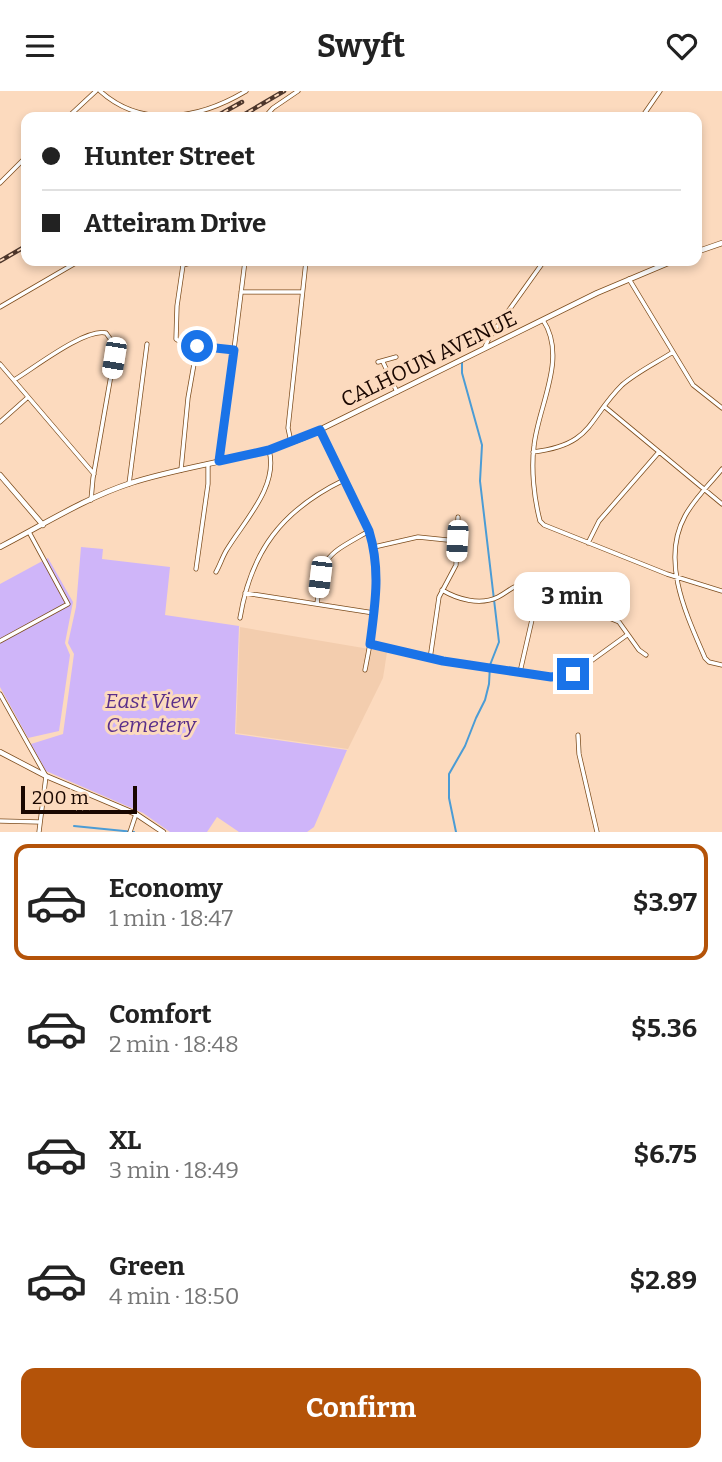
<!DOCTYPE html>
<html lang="en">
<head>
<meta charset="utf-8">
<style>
  :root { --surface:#fff; --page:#f2f2f2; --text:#222; --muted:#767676; --line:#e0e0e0; --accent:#b45309 }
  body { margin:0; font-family:Bitter,serif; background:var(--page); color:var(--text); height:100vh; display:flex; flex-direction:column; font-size:26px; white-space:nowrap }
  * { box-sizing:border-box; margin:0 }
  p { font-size:23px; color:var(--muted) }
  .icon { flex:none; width:38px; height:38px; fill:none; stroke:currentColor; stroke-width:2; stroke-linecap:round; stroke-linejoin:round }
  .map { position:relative; height:741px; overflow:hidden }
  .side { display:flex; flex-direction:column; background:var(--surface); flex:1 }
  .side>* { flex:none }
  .guide { position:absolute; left:21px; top:21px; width:681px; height:154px; border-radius:14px; box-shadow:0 4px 10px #0003; display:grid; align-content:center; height:154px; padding:0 21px; background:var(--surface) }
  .scale { position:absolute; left:21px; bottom:18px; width:116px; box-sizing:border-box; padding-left:7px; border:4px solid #1a0700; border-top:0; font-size:19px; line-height:24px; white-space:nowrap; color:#1a0700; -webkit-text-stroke:5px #fcdabe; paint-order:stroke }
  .end { position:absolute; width:32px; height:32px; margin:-16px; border:9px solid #1a73e8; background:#fff; box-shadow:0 0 0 4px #fff }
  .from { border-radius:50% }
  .bubble { position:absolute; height:49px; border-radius:14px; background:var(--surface); box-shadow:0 4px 10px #0003; font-size:23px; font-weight:700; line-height:49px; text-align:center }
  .car { position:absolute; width:21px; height:42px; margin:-21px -10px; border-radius:9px; box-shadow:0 0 5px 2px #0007; background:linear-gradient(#fff 24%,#345 0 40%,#fff 0 76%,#345 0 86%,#fff 0) }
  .guide b { display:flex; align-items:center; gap:24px; height:66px; font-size:26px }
  .guide b+b { border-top:2px solid var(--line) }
  .guide i { width:18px; height:18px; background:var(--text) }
  ul { padding:12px 0 0; list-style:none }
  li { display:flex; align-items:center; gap:21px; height:116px; margin:0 14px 10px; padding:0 7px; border:4px solid transparent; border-radius:14px }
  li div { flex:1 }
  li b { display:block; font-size:26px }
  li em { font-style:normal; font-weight:700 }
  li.on { border-color:var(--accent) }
  li>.icon { width:63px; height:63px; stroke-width:1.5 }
  .button { display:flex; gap:14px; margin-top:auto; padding:14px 21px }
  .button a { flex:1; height:80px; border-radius:14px; background:var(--accent); color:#fff; font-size:28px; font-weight:700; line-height:80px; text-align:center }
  header { display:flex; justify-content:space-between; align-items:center; height:91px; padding:0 21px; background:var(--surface); font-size:32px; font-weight:700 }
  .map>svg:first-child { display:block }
  .built { fill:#f3cdae }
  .green { fill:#cfb5f9 }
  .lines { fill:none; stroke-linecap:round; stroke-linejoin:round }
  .stream { stroke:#4b9cd5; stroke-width:2 }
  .minor-casing { stroke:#7d4d1e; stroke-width:5 }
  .tertiary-casing { stroke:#7d4d1e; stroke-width:6 }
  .minor { stroke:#fff; stroke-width:3.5 }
  .tertiary { stroke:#fff; stroke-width:4.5 }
  .rail-casing { stroke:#4d362b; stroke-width:4.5 }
  .rail { stroke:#fcdabe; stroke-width:2; stroke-dasharray:5; stroke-linecap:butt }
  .route { stroke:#1a73e8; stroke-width:9 }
  .labels { text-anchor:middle; stroke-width:6; stroke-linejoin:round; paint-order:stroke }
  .street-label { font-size:21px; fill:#1a0700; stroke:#fcdabe }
  .park-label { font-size:21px; font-style:italic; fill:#5a2f8a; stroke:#fcdabe }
</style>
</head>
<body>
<header><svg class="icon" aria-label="menu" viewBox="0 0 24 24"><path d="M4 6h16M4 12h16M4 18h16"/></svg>Swyft<svg class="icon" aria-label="heart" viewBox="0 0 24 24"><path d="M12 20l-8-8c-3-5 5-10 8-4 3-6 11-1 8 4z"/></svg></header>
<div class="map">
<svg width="722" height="741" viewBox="0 0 722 741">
  <rect width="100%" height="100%" fill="#fcdabe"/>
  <path class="built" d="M240,536L387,561L383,587L348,658L236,642Z"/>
  <path class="green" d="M81,456L103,458L102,468L170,476L165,524L239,535L235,643L347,659L314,736L307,741H239L217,726L207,741H170L143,722L46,680L31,653L63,643L74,563L68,552L76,516Z
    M48,467L73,511L65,552L70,564L59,640L28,647L0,596V493Z"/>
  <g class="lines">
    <path class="stream" d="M74,735L134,741
      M456,741L449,707V683L465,655L476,627L485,609L489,593L490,574L499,551L480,390L482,354L462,282V271"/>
    <defs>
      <path id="minor" d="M100,0C143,39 201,27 246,0
        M68,26L96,0
        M265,26L273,17L298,0
        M642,26L660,0
        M0,92L26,66
        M180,170L183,174L177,215L176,248C190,259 217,257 234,259
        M183,174L197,170
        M629,188L693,294L722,317
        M241,201H302
        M0,216L79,170
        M543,229C568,267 538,315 534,355C531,378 534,407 540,430L544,434L667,483L722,500
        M485,256L489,247L544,170
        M378,271L396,266
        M383,271L397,301
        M0,273L94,383
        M14,289C34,277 85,237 106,242L114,253V267L93,387L91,409
        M605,316L722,413
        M0,331L27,307
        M319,339L369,440C384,486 374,533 365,579
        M291,351L288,337L306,170
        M533,361C593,354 587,329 622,294C637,281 656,272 673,261
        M220,371L245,170
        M722,378C710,393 694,408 685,425C660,470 687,525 705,567L709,571L722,574
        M181,379L188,307L197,256
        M129,393L147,253
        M588,452L599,430L659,361
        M374,456L418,446L457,450
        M196,478L208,393V373
        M216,481C220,474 222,467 226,460C243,431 279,396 269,359
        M442,499C457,508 480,515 498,506C510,500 514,492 529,494L619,531L639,559L646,564
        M245,502L374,522
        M317,513C323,462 326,465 369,440
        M240,527C251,460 282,419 344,389
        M0,550L68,513L29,441
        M370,553L430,568L557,586L573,583L627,544
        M430,568L439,506L456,474L458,426
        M520,581L539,498
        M0,603L46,685L39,741
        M578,644L579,663L597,741
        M0,730L40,731
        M130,741L136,723"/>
      <path id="tertiary" d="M696,161L722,152
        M0,384L43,434
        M0,456C43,434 85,407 131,392C187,374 247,369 303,347L597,202L673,170
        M0,661L46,685L136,723L163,741"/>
    </defs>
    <use href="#minor" class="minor-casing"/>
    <use href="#tertiary" class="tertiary-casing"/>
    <use href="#minor" class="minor"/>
    <use href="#tertiary" class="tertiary"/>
    <defs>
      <path id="rail" d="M215,26L242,11
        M240,26L284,0
        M0,170L26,155"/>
    </defs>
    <use href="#rail" class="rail-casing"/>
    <use href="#rail" class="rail"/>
  </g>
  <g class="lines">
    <path class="route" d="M197,255L234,259L219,370L269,359L320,339L369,440C381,479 375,514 370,553L443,570L551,586L573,583"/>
  </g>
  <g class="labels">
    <g class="street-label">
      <text transform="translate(429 268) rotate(-26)" y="7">CALHOUN AVENUE</text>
    </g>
    <g class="park-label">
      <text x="151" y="617">East View<tspan x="151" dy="24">Cemetery</tspan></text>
    </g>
  </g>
</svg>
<div class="scale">200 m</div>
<i class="end from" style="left:197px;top:255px"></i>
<i class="end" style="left:573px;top:583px"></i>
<div class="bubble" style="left:514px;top:481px;width:116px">3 min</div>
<i class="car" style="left:114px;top:267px;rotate:189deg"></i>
<i class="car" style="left:457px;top:450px;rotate:183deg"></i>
<i class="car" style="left:320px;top:486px;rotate:187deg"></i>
<div class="guide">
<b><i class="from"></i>Hunter Street</b>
<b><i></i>Atteiram Drive</b>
</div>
</div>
<section class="side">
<ul>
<li class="on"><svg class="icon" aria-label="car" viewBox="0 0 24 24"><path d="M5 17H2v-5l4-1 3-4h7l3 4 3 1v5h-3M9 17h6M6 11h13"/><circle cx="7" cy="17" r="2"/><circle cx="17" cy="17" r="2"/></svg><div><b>Economy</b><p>1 min · 18:47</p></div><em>$3.97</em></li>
<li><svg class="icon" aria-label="car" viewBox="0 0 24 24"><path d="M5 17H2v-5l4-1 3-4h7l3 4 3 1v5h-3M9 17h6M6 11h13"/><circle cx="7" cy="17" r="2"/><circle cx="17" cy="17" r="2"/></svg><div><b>Comfort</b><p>2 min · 18:48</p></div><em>$5.36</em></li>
<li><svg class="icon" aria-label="car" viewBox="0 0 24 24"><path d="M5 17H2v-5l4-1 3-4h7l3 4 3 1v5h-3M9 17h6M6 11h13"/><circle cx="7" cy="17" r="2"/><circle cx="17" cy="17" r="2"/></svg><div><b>XL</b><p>3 min · 18:49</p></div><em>$6.75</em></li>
<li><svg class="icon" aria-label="car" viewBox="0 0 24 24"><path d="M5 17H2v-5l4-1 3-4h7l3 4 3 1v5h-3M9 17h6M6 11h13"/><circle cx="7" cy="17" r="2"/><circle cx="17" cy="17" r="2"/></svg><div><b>Green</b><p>4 min · 18:50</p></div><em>$2.89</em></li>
</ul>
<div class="button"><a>Confirm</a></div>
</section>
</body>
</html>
